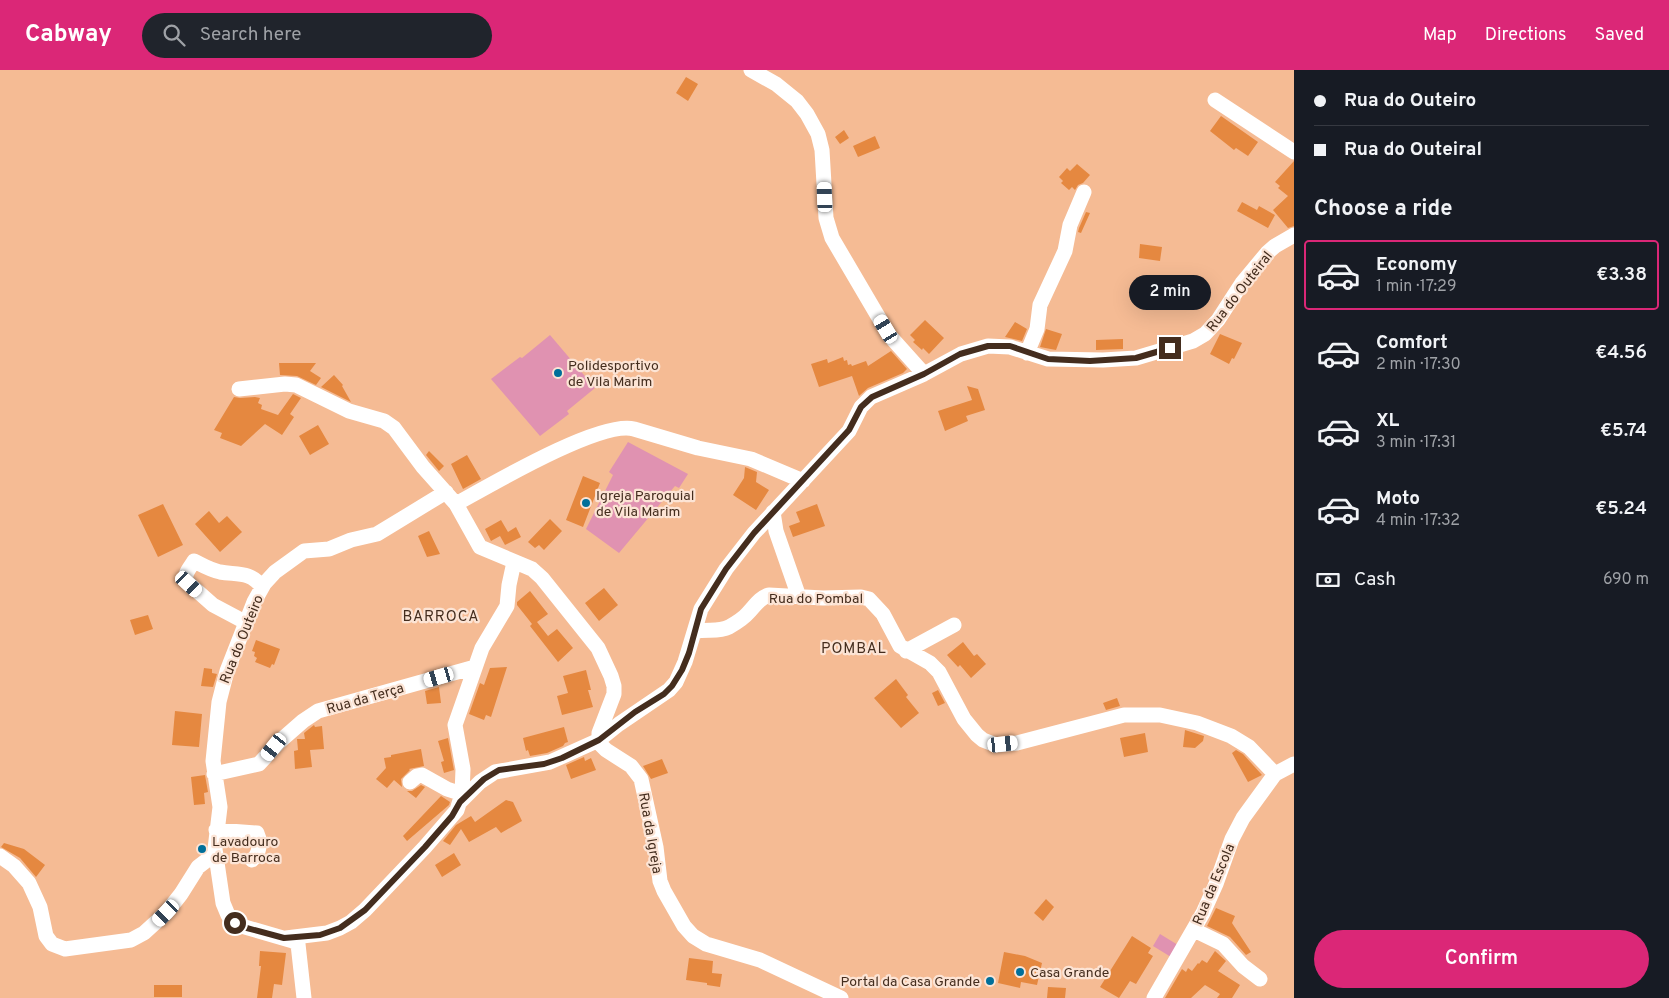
<!DOCTYPE html>
<html lang="en">
<head>
<meta charset="utf-8">
<style>
  :root { --surface:#171b24; --page:#20242c; --text:#f1f3f6; --muted:#9ea1a6; --line:#363941; --accent:#db2777 }
  body { margin:0; font-family:Overpass,sans-serif; background:var(--page); color:var(--text); height:100vh; display:flex; flex-direction:column; font-size:19px; white-space:nowrap }
  * { box-sizing:border-box; margin:0 }
  p { font-size:16px; color:var(--muted) }
  .icon { flex:none; width:28px; height:28px; fill:none; stroke:currentColor; stroke-width:2; stroke-linecap:round; stroke-linejoin:round }
  .map { position:relative; flex:1; overflow:hidden }
  .side { display:flex; flex-direction:column; background:var(--surface); width:375px }
  .side>* { flex:none }
  .banner { display:grid; align-content:center; height:110px; padding:0 20px; background:var(--surface) }
  .end { position:absolute; width:22px; height:22px; margin:-11px; border:6px solid #442d1e; background:#fff; box-shadow:0 0 0 2px #fff }
  .from { border-radius:50% }
  .bubble { position:absolute; height:35px; border-radius:18px; background:var(--surface); box-shadow:0 5px 20px #0002; font-size:16px; font-weight:600; line-height:35px; text-align:center }
  .car { position:absolute; width:15px; height:30px; margin:-15px -8px; border-radius:6px; box-shadow:0 0 4px 1px #0007; background:linear-gradient(#fff 24%,#345 0 40%,#fff 0 76%,#345 0 86%,#fff 0) }
  .banner b { display:flex; align-items:center; gap:18px; height:48px; font-size:19px }
  .banner b+b { border-top:1px solid var(--line) }
  .banner i { width:12px; height:12px; background:var(--text) }
  ul { padding:0; list-style:none }
  li { display:flex; align-items:center; gap:15px; height:70px; margin:0 10px 8px; padding:0 10px; border:2px solid transparent; border-radius:5px }
  li div { flex:1 }
  li b { display:block; font-size:19px }
  li em { font-style:normal; font-weight:600 }
  li.current { border-color:var(--accent) }
  li>.icon { width:45px; height:45px; stroke-width:1.5 }
  h2 { padding:0 20px; font-size:22px; line-height:60px }
  .pay { display:flex; align-items:center; gap:12px; height:55px; padding:0 20px; font-size:19px }
  .pay p { margin-inline-start:auto }
  .cta { display:flex; gap:10px; margin-top:auto; padding:10px 20px }
  .cta a { flex:1; height:58px; border-radius:30px; background:var(--accent); color:#fff; font-size:20px; font-weight:600; line-height:58px; text-align:center }
  header { display:flex; align-items:center; gap:30px; box-sizing:border-box; height:70px; padding:0 25px; background:var(--accent); color:#fff }
  header strong { font-size:24px }
  nav { display:flex; gap:28px; margin-inline-start:auto; font-size:18px }
  .search { width:350px; height:45px; background:var(--page); display:flex; align-items:center; gap:12px; box-sizing:border-box; padding:0 18px; border-radius:28px; color:var(--muted); font-size:19px }
  main { display:flex; flex:1; min-height:0 }
  .map>svg:first-child { display:block }
  .green { fill:#e092b1 }
  .building { fill:#e58840 }
  .lines { fill:none; stroke-linecap:round; stroke-linejoin:round }
  .minor { stroke:#fff; stroke-width:15 }
  .route { stroke:#442d1e; stroke-width:6 }
  .poi-dot { fill:#006f9a; stroke:#fce4d5; stroke-width:2 }
  .labels { text-anchor:middle; stroke-width:4.5; stroke-linejoin:round; paint-order:stroke }
  .street-label { font-size:14px; fill:#442d1e; stroke:#fce4d5 }
  .poi-label { font-size:14px; fill:#442d1e; stroke:#fce4d5; text-anchor:start }
  .neighbourhood-label { font-size:15px; letter-spacing:1px; fill:#442d1e; stroke:#fce4d5 }
</style>
</head>
<body>
<header>
<strong>Cabway</strong>
<div class="search"><svg class="icon" aria-label="search" viewBox="0 0 24 24"><circle cx="10" cy="10" r="6"/><path d="M15 15l6 6"/></svg>Search here</div>
<nav><a>Map</a><a>Directions</a><a>Saved</a></nav>
</header>
<main>
<div class="map">
<svg width="1294" height="928" viewBox="0 0 1294 928">
  <rect width="100%" height="100%" fill="#f5bb94"/>
  <path class="green" d="M550,265L595,318L567,341L569,344L540,366L491,309L520,287L522,288Z
    M628,372L688,404L679,418L675,416L619,483L586,459L613,405L609,402Z
    M1160,864L1178,875L1171,887L1153,876Z"/>
  <path class="building" d="M686,7L698,14L688,31L676,23Z
    M1221,46L1258,72L1248,86L1236,78L1234,80L1210,61Z
    M844,60L849,68L840,74L835,67Z
    M875,66L880,78L858,87L853,76Z
    M1294,91V156L1288,158L1273,140L1288,126L1278,118L1280,116L1275,112Z
    M1077,94L1090,105L1083,113L1078,115L1075,120L1072,117L1069,120L1061,113L1063,111L1059,107L1067,98L1070,101Z
    M1242,132L1257,140L1259,136L1275,145L1268,158L1237,141Z
    M1086,142L1090,143L1081,163L1078,162L1079,158Z
    M1140,174L1162,177L1160,191L1139,188Z
    M925,250L944,268L929,284L923,278L922,280L913,272L915,270L910,265Z
    M1015,252L1027,259L1022,271L1005,267Z
    M1046,259L1062,264L1056,280L1040,277Z
    M1220,264L1242,273L1234,289L1232,288L1229,294L1210,284Z
    M1123,269V279L1096,280V270Z
    M891,281L907,299L903,303L868,318L859,326L852,306L819,317L811,294L827,289L828,293L843,287L844,291L847,290L848,295L851,294L852,296L866,291L868,296Z
    M279,293H316L310,301L321,308L316,315L297,306L280,305Z
    M334,305L343,315L342,316L351,332L321,317Z
    M967,316L978,319L985,340L966,346L968,351L945,361L938,341L972,330Z
    M293,324L301,328L290,344L294,347L282,365L265,354L241,376L220,368L222,363L214,360L234,327L240,328L255,327L260,328L258,333L262,335L261,339L278,345Z
    M318,355L329,374L310,385L299,366Z
    M429,381L444,396L439,401L426,385Z
    M467,385L481,409L463,419L451,394Z
    M745,397L757,402L756,412L769,420L756,440L733,425L744,408Z
    M583,406L600,413L583,457L566,450Z
    M163,434L183,475L158,487L138,445Z
    M817,434L825,456L793,467L789,456L800,452L796,442Z
    M209,441L219,453L227,446L242,462L220,482L195,454Z
    M550,449L562,461L544,480L539,475L535,478L528,472Z
    M501,450L508,462L516,457L521,467L505,475L500,466L491,471L485,459Z
    M429,461L440,484L427,487L418,466Z
    M604,518L618,535L599,551L585,533Z
    M530,521L548,544L537,552L548,566L557,559L573,578L558,592L530,556L532,554L517,535V532Z
    M148,545L153,559L135,565L130,550Z
    M256,570L280,579L274,595L272,594L270,598L255,592L257,588L254,586L255,582L252,581Z
    M963,572L974,586L977,584L986,594L971,608L960,595L958,597L947,585Z
    M507,597L491,647L486,645L484,650L469,644L480,613L484,615L490,598Z
    M204,598L212,599V603L217,604L213,617L201,616Z
    M586,600L591,620H588L593,637L562,645L557,626L568,623L563,606Z
    M896,609L908,625L906,627L919,643L901,658L874,628Z
    M439,617L441,633L427,634L425,621Z
    M938,620L945,633L938,636L932,623Z
    M1117,628L1120,636L1106,640L1103,633Z
    M175,641L202,644L199,677L172,675Z
    M314,655L315,657L322,656L324,679L310,680L312,697L295,699L294,681L298,680L297,669H305L304,663Z
    M564,657L568,672L565,673L563,676L547,683L530,686L528,680L526,681L523,668Z
    M1185,660L1204,666L1203,671L1195,678L1183,677Z
    M1145,663L1148,682L1124,687L1120,668Z
    M448,668L454,700L444,703L441,692L444,691L438,671Z
    M421,679L424,696L409,699L410,700L401,709L402,717L394,710L387,718L376,709L386,698L384,688L391,687V685Z
    M1236,680L1243,684L1262,705L1248,712L1232,683Z
    M584,687L585,691L591,688L596,700L571,709L566,695Z
    M662,689L668,703L651,709L643,696Z
    M205,705L208,722L204,723L205,734L194,735L191,707Z
    M421,715L425,717L416,728L407,721H412Z
    M441,726L450,732L449,735L407,771L403,766Z
    M506,730L513,732L522,751L501,763L496,757L469,772L461,759L450,775L443,771L456,755L471,746L475,752Z
    M4,773L24,779L45,795L36,807L20,788L1,777Z
    M454,783L461,795L442,807L435,795Z
    M1046,829L1054,837L1043,851L1034,843Z
    M1216,838L1235,846L1232,853L1251,882L1246,885L1230,867L1207,856Z
    M1132,866L1151,878L1148,883L1153,886L1136,914L1130,911L1119,928L1100,917Z
    M260,881L286,883L282,915L274,914L272,928H257L261,896H259Z
    M1215,881L1226,891L1218,901L1240,915L1232,928H1217L1220,924L1205,915L1191,928H1165L1182,899L1186,902L1188,898L1192,901L1198,893L1199,894L1202,890L1207,893Z
    M1004,882L1025,886L1042,893L1037,915L1021,912L1020,918L998,913Z
    M689,888L713,891L712,903L722,904L720,917L707,915V913L686,910Z
    M154,915H182V927H154Z
    M1048,917L1066,918L1065,928H1047Z"/>
  <g class="lines">
    <path class="minor" d="M751,0L776,14L797,31L807,44L818,64L822,80L826,148L832,168L889,265L924,304
      M1215,30L1294,82
      M1027,283L1037,259L1040,235L1065,181L1070,155L1084,122
      M239,319L285,314L296,315L349,341L384,351L394,358L423,397L456,434L480,477L532,499L542,508L598,578L611,606L614,616V624L599,663V673L606,680L631,696L641,709L656,777L660,811L664,821L684,856L693,866L706,874L760,890L841,928
      M456,434C489,416 600,350 634,359L698,378L751,389L803,411
      M773,442L776,461L799,527
      M245,552L213,535L187,512C183,504 190,498 194,491C202,495 210,500 220,502C237,505 250,501 262,517
      M694,562C706,558 717,563 729,557C736,553 743,549 748,543C755,536 759,528 769,525L823,528L861,527L869,529L883,544L900,576L930,593L939,602L964,649L977,665L983,670L996,675L1017,673L1124,645H1160L1197,653L1231,666L1249,677L1275,704
      M906,581L954,555
      M214,704L259,694L279,672L303,651L318,641L475,597
      M410,712L417,706L422,705L447,719L462,724
      M460,732L480,712L495,702L550,692L599,670L619,654L669,620L676,612L685,592L701,539L726,499L754,463L849,361L861,337L871,327L924,304L961,284L988,276L1010,277L1048,289L1103,290L1136,288L1193,271L1205,264L1218,250L1242,213L1267,183L1275,176L1294,165
      M216,760L257,763C261,771 260,784 252,790
      M0,786L14,796L29,813L40,837L46,866L52,874L65,879L131,870L144,863L166,843L181,824L198,797L215,784
      M1194,860L1223,874L1243,896L1260,909
      M286,868L327,863L340,858L351,852L365,840L425,777L457,740L462,724L463,699L455,655L482,578L507,536L509,515L514,492
      M304,928L298,874L293,871L238,855L228,845L223,833L215,779L220,737L213,691L219,632L227,601L254,532L264,514L275,502L304,481L329,479L351,470L377,464L446,422
      M1154,928L1203,843L1216,814L1232,769L1243,748L1275,704L1294,694"/>
  </g>
  <g class="lines">
    <path class="route" d="M235,853L243,857L284,868L320,865L340,858L365,840L425,777L452,746L460,732L484,709L499,700L544,694L562,688L599,670L635,642L664,624L672,616L682,600L689,583L701,539L726,499L754,463L849,360L861,337L872,327L924,304L960,284L988,276H1010L1048,289L1090,291L1136,288L1170,278"/>
  </g>
  <g class="poi-dot">
    <circle cx="558" cy="303" r="5"/>
    <circle cx="586" cy="433" r="5"/>
    <circle cx="202" cy="779" r="5"/>
    <circle cx="1020" cy="902" r="5"/>
    <circle cx="990" cy="911" r="5"/>
  </g>
  <g class="labels">
    <g class="street-label">
      <text transform="translate(1239 221) rotate(-52)" y="5">Rua do Outeiral</text>
      <text x="816" y="533">Rua do Pombal</text>
      <text transform="translate(241 569) rotate(-68)" y="5">Rua do Outeiro</text>
      <text transform="translate(365 628) rotate(-16)" y="5">Rua da Terça</text>
      <text transform="translate(651 763) rotate(80)" y="5">Rua da Igreja</text>
      <text transform="translate(1213 814) rotate(-67)" y="5">Rua da Escola</text>
    </g>
    <g class="poi-label">
      <text x="568" y="300">Polidesportivo<tspan x="568" dy="16">de Vila Marim</tspan></text>
      <text x="596" y="430">Igreja Paroquial<tspan x="596" dy="16">de Vila Marim</tspan></text>
      <text x="212" y="776">Lavadouro<tspan x="212" dy="16">de Barroca</tspan></text>
      <text x="1030" y="907">Casa Grande</text>
      <text x="980" y="916" text-anchor="end">Portal da Casa Grande</text>
    </g>
    <g class="neighbourhood-label">
      <text x="441" y="551">BARROCA</text>
      <text x="854" y="583">POMBAL</text>
    </g>
  </g>
</svg>
<i class="end from" style="left:235px;top:853px"></i>
<i class="end" style="left:1170px;top:278px"></i>
<div class="bubble" style="left:1129px;top:205px;width:82px">2 min</div>
<i class="car" style="left:825px;top:127px;rotate:358deg"></i>
<i class="car" style="left:886px;top:259px;rotate:329deg"></i>
<i class="car" style="left:189px;top:514px;rotate:133deg"></i>
<i class="car" style="left:439px;top:607px;rotate:254deg"></i>
<i class="car" style="left:1003px;top:674px;rotate:84deg"></i>
<i class="car" style="left:274px;top:677px;rotate:219deg"></i>
<i class="car" style="left:166px;top:843px;rotate:224deg"></i>
</div>
<section class="side">
<div class="banner">
<b><i class="from"></i>Rua do Outeiro</b>
<b><i></i>Rua do Outeiral</b>
</div>
<h2>Choose a ride</h2>
<ul>
<li class="current"><svg class="icon" aria-label="car" viewBox="0 0 24 24"><path d="M5 17H2v-5l4-1 3-4h7l3 4 3 1v5h-3M9 17h6M6 11h13"/><circle cx="7" cy="17" r="2"/><circle cx="17" cy="17" r="2"/></svg><div><b>Economy</b><p>1 min · 17:29</p></div><em>€3.38</em></li>
<li><svg class="icon" aria-label="car" viewBox="0 0 24 24"><path d="M5 17H2v-5l4-1 3-4h7l3 4 3 1v5h-3M9 17h6M6 11h13"/><circle cx="7" cy="17" r="2"/><circle cx="17" cy="17" r="2"/></svg><div><b>Comfort</b><p>2 min · 17:30</p></div><em>€4.56</em></li>
<li><svg class="icon" aria-label="car" viewBox="0 0 24 24"><path d="M5 17H2v-5l4-1 3-4h7l3 4 3 1v5h-3M9 17h6M6 11h13"/><circle cx="7" cy="17" r="2"/><circle cx="17" cy="17" r="2"/></svg><div><b>XL</b><p>3 min · 17:31</p></div><em>€5.74</em></li>
<li><svg class="icon" aria-label="car" viewBox="0 0 24 24"><path d="M5 17H2v-5l4-1 3-4h7l3 4 3 1v5h-3M9 17h6M6 11h13"/><circle cx="7" cy="17" r="2"/><circle cx="17" cy="17" r="2"/></svg><div><b>Moto</b><p>4 min · 17:32</p></div><em>€5.24</em></li>
</ul>
<div class="pay"><svg class="icon" aria-label="cash" viewBox="0 0 24 24"><path d="M3 7h18v10H3z"/><circle cx="12" cy="12" r="2"/></svg>Cash<p>690 m</p></div>
<div class="cta"><a>Confirm</a></div>
</section>
</main>
</body>
</html>
